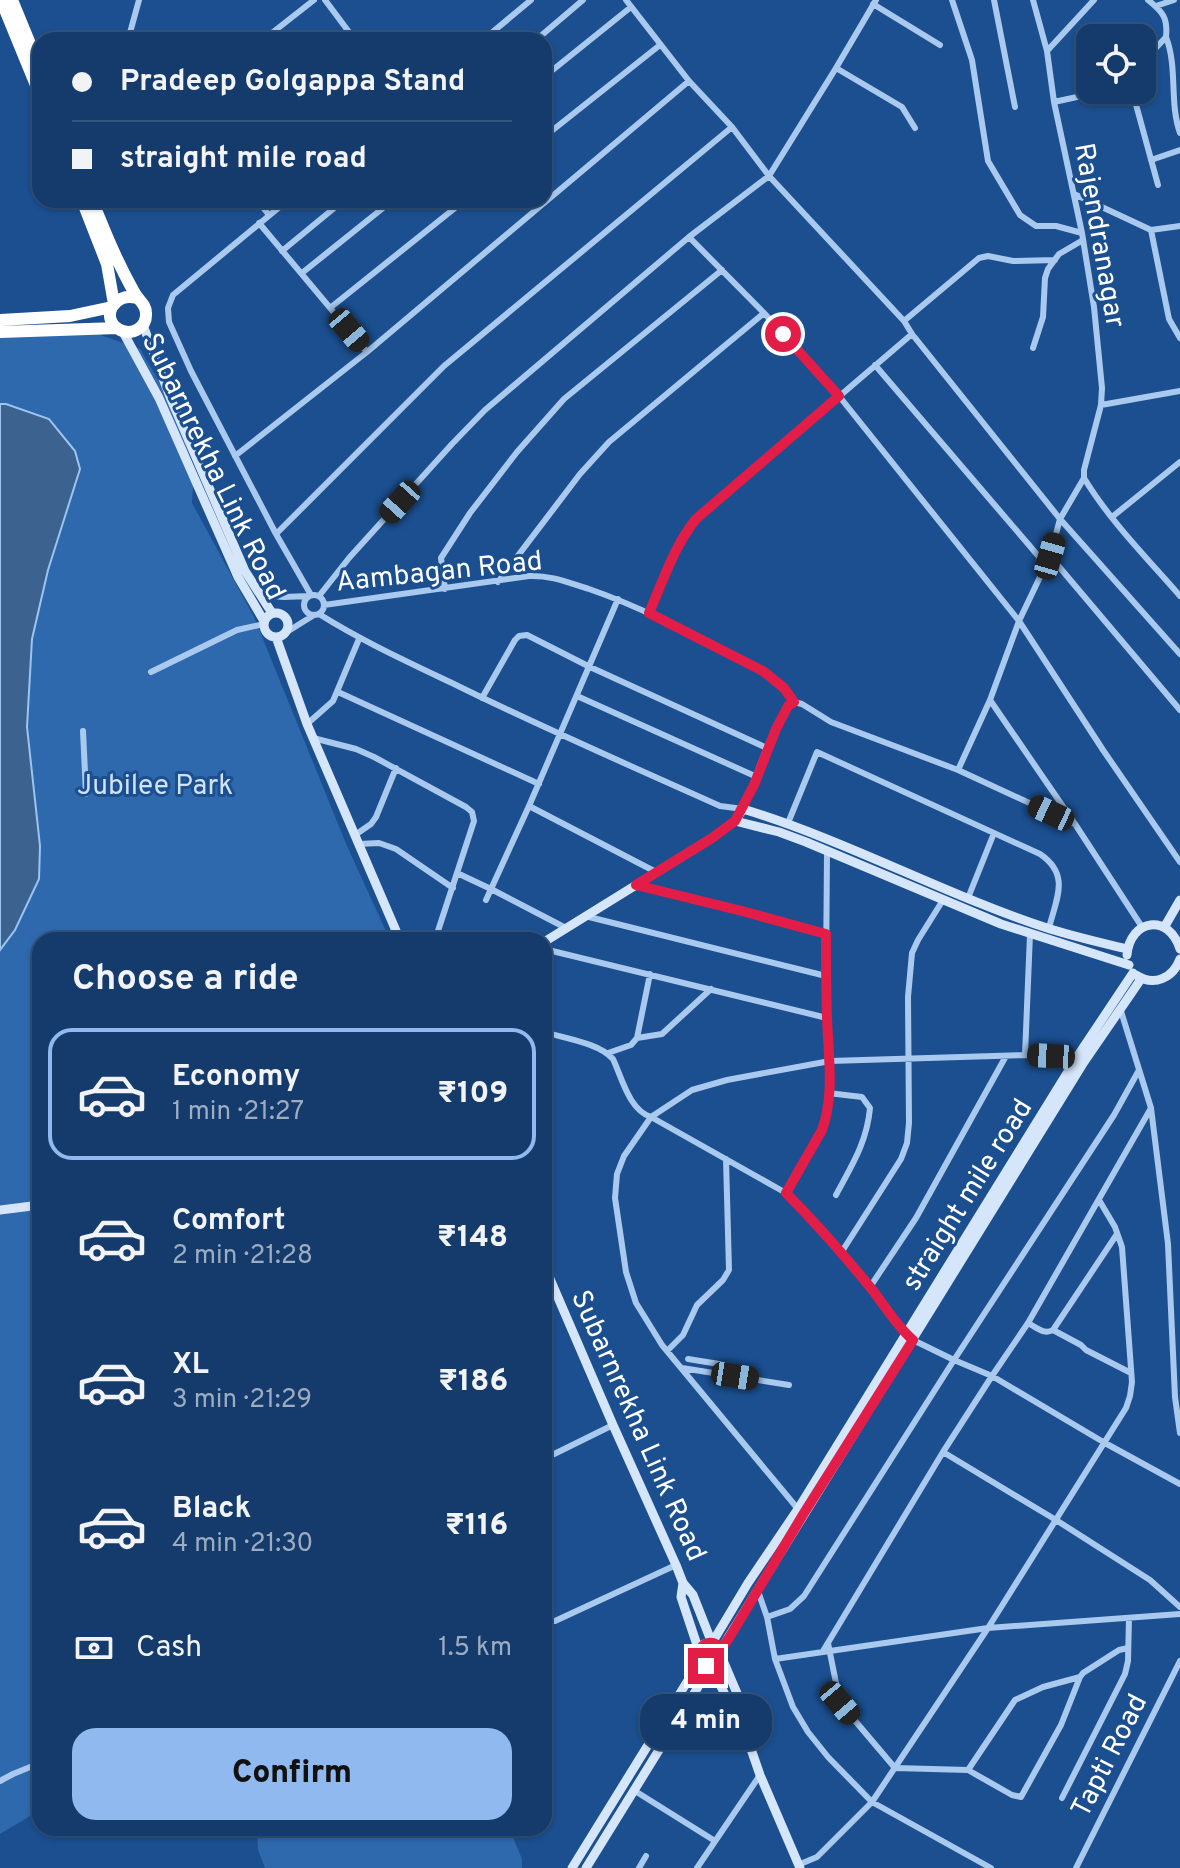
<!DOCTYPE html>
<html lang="en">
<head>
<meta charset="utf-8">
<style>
  :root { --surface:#143b6b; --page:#214673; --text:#f1f3f6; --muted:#9dadc1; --line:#33557e; --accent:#90b9f0 }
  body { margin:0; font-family:Overpass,sans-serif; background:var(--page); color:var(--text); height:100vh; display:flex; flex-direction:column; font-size:30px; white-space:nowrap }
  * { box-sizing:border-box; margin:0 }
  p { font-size:26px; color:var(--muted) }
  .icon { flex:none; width:44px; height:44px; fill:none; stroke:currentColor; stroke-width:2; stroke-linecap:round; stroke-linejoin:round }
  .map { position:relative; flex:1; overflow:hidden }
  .panel { position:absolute; left:32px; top:932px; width:520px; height:904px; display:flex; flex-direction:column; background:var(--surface); border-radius:24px; box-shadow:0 2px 6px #0004,0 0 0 2px var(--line) }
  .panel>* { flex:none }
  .guide { position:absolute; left:32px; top:32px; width:520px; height:176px; border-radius:24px; box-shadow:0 2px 6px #0004,0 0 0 2px var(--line); display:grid; align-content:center; height:176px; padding:0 40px; background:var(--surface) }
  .controls { position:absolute; left:1076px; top:24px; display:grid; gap:16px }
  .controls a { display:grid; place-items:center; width:80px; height:80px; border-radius:16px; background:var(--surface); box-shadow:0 2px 6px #0004,0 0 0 2px var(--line); font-size:40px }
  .end { position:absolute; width:36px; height:36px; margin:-18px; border:10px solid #e11d48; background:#fff; box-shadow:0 0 0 4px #fff }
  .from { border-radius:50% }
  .bubble { position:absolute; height:56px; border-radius:24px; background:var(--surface); box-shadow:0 2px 6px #0004,0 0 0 2px var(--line); font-size:26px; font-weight:800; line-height:56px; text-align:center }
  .car { position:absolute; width:24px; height:48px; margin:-24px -12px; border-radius:10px; box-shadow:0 0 6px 2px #0007; background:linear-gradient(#222 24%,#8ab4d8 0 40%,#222 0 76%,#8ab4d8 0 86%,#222 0) }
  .guide b { display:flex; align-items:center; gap:28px; height:76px; font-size:30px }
  .guide b+b { border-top:2px solid var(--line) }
  .guide i { width:20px; height:20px; background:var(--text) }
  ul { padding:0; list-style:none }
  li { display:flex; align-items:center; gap:24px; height:132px; margin:0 16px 12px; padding:0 24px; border:4px solid transparent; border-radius:24px }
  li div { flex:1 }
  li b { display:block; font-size:30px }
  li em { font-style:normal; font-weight:800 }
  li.current { border-color:var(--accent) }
  li>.icon { width:72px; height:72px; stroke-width:1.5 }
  h2 { padding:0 40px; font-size:36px; line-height:96px }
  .pay { display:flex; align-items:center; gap:20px; height:88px; padding:0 40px; font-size:30px }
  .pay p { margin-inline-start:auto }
  .primary-button { display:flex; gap:16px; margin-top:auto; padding:16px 40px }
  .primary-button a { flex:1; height:92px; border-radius:24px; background:var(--accent); color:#111; font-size:32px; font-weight:800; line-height:92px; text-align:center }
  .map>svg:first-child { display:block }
  .green { fill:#2e69ad }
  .water { fill:#3c6290; stroke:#9cc4f0; stroke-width:2 }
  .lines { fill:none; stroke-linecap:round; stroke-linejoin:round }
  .street { stroke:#a9c9ee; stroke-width:6 }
  .secondary { stroke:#d6e6fa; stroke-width:9 }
  .highway { stroke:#fff; stroke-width:12 }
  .route { stroke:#e11d48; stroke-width:10 }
  .labels { text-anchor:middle; stroke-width:6; stroke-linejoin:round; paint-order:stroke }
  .street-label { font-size:28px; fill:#fff; stroke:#1b4f8f }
  .park-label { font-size:28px; fill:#cfe3fa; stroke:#1b4f8f }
</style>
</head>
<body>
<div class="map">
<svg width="1180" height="1868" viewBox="0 0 1180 1868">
  <rect width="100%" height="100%" fill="#1b4f8f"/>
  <path class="green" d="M81,328L140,349L172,403L194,470L192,503L254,617L347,846L390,940H40V1810L0,1834V329Z
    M257,1828H509L522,1859V1868H265L258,1850Z"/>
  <path class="water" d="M0,404H6L49,419L75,451L80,469L48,570L32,639L27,727L40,846L39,879L15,930L0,950Z"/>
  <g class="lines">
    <path class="street" d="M325,0L355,40
      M626,0L689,81L732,127L769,176L904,321L912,334L1060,519L1180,654
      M952,0L972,60L988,161L1020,215L1036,226H1056L1082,233
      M994,0L1015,107
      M1148,0C1163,12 1168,18 1166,37
      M873,4L940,45
      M1156,6L1174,0
      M128,40L139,0
      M263,40L314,0
      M483,40L531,0
      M536,40L583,0
      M1047,51L1094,0
      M1142,63L1166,37C1178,68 1169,102 1180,133
      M836,68L902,107L915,128
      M544,77L631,7
      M1132,90L1158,185
      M1054,102L1109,90
      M544,137L660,45
      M1151,160L1180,150
      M1074,194L1151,230L1180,226
      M257,200L269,215
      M288,200L173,295L168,308L169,322L191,371L276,534L311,595
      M259,223L367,352
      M1151,230L1169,319L1180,338
      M689,237L764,313L839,396L1019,621L1103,750L1180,862
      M282,251L344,200
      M302,273L393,200
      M330,308L465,200
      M904,321L979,258L988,256L1013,261L1055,260
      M1033,348L1043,317L1045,278L1048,269L1059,254L1083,240
      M875,365L1046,565
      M1101,405L1180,391
      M235,456L367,352L689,81
      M1084,478C1110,521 1147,558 1180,596
      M1112,517L1180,462
      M276,534L444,366L732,127
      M1050,556L1180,710
      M498,582L580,474L609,442L764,313
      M445,589L441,558L470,513L517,452L564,399L722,270
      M261,595L284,597L309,596
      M304 605a10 10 0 1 1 20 0a10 10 0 1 1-20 0Z
      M319,596L349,558L452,444L485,410L689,237L769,176L836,68L876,0
      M324,605L529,576C551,575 569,583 589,589C650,610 706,642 763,671L775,680L794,702
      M649,613C663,581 674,546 696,519L912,334
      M319,614C362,641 408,662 454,684C541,727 631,766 720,806L743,809C755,782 773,719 794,702L802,704L831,722L958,770L1075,824
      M282,635L314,615
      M151,672L237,630L264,624
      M338,692L539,784
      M577,696L757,777
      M482,698L515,640L519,636L527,635L590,667L767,748
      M990,700L1075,824L1142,927
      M307,724L333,701L359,639
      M83,731L86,794
      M313,738L356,749L374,757L466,807L472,812L474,821L435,940
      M958,770L990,700L1019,621L1050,556L1060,519L1084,478V470L1101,405L1102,388L1094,307L1082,233L1054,102L1047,51L1033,0
      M529,806L656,872
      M788,823L817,752L1040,854C1071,875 1056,899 1049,928
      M355,835L371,824L376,817L396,768
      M359,844L379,843L396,849L453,888
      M457,873L491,889L566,928
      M636,885L742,911L826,934
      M968,898L994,833
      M486,900L529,806L618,599
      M585,916L826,976
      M544,949L827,1018
      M1120,1008L1151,1108L1168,1244L1175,1397L1180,1433
      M544,1032C564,1038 599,1043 613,1059C622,1078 629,1110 651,1117L786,1193L870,1287L905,1334L913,1340L954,1360L992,1376L1105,1443L1180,1484
      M637,1038L650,974
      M608,1053L631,1045L637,1038L662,1034L711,989
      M1025,1055L1030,934
      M828,1093L862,1097L870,1108C867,1142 852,1165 836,1195
      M786,1193L822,1130L828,1107L830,1061L826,976L827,852
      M841,1253L901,1159L907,1143L909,1123L908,997L912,953L918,940L943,900
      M870,1287L916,1218L1006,1056
      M1028,1323C1037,1328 1044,1335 1053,1330L1117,1234
      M1053,1330L1081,1345L1086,1350L1131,1373
      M667,1351L683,1335L697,1305L723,1280L729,1270L726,1159
      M688,1359L719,1364
      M682,1368L789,1385
      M943,1452L1056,1520L1150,1580L1180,1607
      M544,1459L613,1425
      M798,1509L662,1345L636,1303L626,1272L615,1198L617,1174L624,1156L651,1117L692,1090L727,1080L830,1061L1025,1055L1077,1057
      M758,1591L767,1617L775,1659L793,1707L808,1732L828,1757L872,1802L991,1868
      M767,1617L790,1609L804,1596L954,1360L1114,1115L1139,1070
      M544,1621H555L676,1565
      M828,1643L840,1703L895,1768L968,1770L1012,1795L1021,1797L1061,1725L1080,1677
      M823,1651L943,1452L992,1376L1028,1323L1151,1108
      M775,1659L988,1628L1180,1614
      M968,1770L1015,1700L1043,1687L1080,1677L1083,1673L1119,1650L1128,1648
      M0,1781L13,1774L40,1763
      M635,1791L715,1841
      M1062,1798L1125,1674L1128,1661L1129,1618
      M798,1865L817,1857L872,1802L988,1628L1126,1408L1130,1396L1132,1382L1122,1247L1115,1227L1099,1200
      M639,1868L646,1856
      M697,1868L760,1775
      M1076,1868L1180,1661"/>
    <path class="secondary" d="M143,325L170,397L245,571L272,613
      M123,332L159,398L238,577L264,621
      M264 625a12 12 0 1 1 24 0a12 12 0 1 1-24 0Z
      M276,637L307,724L400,940
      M735,821L779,832L806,842L1001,924L1129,965
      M1165,926L1180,900
      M544,942L712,838L735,821L743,809C848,841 945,895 1050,929C1076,937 1102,943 1127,949
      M1127,955C1130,919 1169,913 1180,949
      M1136,975C1154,987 1173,978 1180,959
      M0,1210L40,1205
      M544,1265L613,1425L676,1565L683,1583L681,1597L699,1651
      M683,1583L693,1595L712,1643
      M712,1643L719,1647L722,1655L718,1663L709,1666L700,1661L699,1650L704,1644L712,1643L748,1583L798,1509L1077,1057L1133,973
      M721,1649L1084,1062L1141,979
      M722,1658L742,1705V1723
      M711,1666L733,1711L742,1723L760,1775L800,1868
      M687,1707C701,1699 715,1693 728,1704
      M572,1868L700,1661
      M586,1868L711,1666"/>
    <path class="highway" d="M1,0L40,95
      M12,0L40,68
      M82,200L107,264L114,304
      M92,200C105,232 117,262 134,292C138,300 146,304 146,313C147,327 133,336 120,330C99,319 114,291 137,298
      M0,320L70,316L112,307
      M0,332L117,328"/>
  </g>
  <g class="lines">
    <path class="route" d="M706,1666L700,1661L699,1650C705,1641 715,1640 721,1649L729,1638L804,1513L913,1340C896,1326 884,1304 870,1287C843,1254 815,1222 786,1193L822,1130C835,1094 828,1054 827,1017C826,989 826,962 826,934L742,911L636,885L712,838L735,821L754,785L776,729L788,706L794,702L784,688L763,671L649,613C663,581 674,546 696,519L839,396L783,334"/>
  </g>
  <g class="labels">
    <g class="street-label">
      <text transform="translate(1101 235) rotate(80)" y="10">Rajendranagar</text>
      <text transform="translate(215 466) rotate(64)" y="10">Subarnrekha Link Road</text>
      <text transform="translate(439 570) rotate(-6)" y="10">Aambagan Road</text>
      <text transform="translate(966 1194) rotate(-58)" y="10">straight mile road</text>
      <text transform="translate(640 1425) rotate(66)" y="10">Subarnrekha Link Road</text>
      <text transform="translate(1108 1755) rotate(-63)" y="10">Tapti Road</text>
    </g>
    <g class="park-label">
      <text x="155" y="794">Jubilee Park</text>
    </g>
  </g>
</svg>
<div class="controls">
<a><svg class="icon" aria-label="locate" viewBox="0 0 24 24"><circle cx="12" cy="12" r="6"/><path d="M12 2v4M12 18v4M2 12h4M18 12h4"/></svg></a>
</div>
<i class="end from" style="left:783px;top:334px"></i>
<i class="end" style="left:706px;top:1666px"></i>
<div class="bubble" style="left:640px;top:1694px;width:132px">4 min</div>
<i class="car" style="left:349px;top:330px;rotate:140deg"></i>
<i class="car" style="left:400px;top:502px;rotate:222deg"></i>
<i class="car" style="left:1050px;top:556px;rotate:16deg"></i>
<i class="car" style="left:1051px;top:813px;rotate:295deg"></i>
<i class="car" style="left:1051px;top:1056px;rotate:273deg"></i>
<i class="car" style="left:735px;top:1376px;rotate:99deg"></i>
<i class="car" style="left:840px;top:1703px;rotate:140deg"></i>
<div class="guide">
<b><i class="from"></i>Pradeep Golgappa Stand</b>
<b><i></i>straight mile road</b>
</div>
<section class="panel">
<h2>Choose a ride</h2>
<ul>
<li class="current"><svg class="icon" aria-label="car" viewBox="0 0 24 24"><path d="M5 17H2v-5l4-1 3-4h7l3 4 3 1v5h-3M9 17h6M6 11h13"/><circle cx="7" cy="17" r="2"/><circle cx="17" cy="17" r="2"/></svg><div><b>Economy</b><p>1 min · 21:27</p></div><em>₹109</em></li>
<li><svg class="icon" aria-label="car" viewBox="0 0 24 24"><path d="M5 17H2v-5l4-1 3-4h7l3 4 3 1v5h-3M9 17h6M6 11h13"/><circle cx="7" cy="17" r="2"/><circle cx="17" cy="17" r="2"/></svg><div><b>Comfort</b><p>2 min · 21:28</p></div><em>₹148</em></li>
<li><svg class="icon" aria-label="car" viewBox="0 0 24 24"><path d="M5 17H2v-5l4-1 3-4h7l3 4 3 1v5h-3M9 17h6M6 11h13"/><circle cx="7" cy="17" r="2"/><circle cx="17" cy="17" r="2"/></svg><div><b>XL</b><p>3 min · 21:29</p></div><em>₹186</em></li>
<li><svg class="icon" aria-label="car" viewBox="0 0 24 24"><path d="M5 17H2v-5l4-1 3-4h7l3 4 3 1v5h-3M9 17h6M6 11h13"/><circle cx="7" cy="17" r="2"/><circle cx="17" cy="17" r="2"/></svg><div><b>Black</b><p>4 min · 21:30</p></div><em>₹116</em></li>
</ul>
<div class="pay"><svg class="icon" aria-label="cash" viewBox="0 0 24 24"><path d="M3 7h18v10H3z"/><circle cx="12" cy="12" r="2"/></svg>Cash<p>1.5 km</p></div>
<div class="primary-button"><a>Confirm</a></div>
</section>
</div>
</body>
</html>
